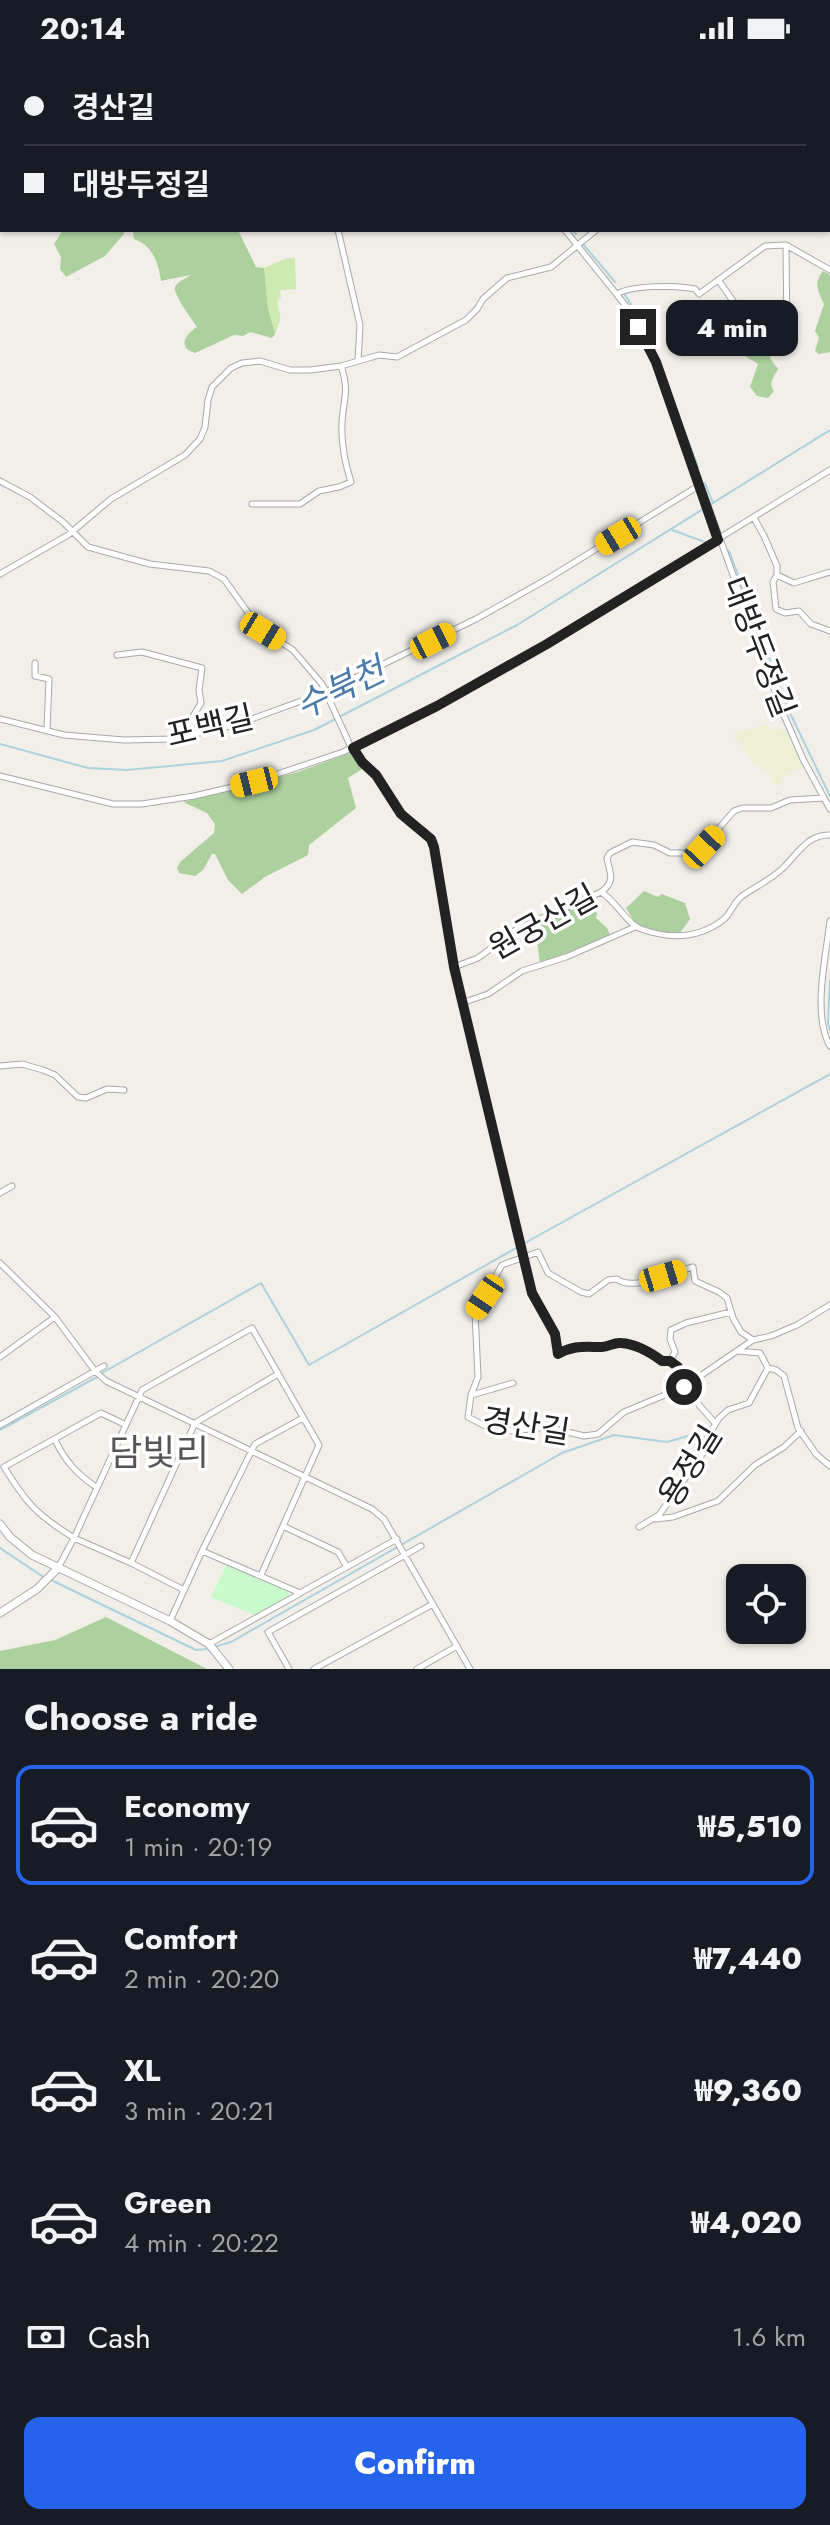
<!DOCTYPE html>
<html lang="en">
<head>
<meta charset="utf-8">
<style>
  :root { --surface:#171b24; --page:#242831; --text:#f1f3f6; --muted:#9ea1a6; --line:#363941; --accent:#2563eb }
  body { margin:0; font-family:Jost,"Noto Sans KR",sans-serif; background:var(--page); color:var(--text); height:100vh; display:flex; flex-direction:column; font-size:30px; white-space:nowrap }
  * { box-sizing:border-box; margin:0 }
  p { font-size:26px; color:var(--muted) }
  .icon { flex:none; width:44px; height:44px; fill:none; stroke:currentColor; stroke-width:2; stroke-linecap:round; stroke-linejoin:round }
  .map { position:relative; height:1613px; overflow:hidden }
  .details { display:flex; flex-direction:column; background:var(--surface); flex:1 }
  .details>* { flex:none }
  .banner { position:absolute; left:0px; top:0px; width:830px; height:176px; box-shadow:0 2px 6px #0004; display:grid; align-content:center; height:176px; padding:0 24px; background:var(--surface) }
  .tools { position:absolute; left:726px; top:1508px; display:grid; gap:16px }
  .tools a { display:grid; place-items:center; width:80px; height:80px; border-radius:16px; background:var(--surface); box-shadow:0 2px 6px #0004; font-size:40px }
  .end { position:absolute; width:36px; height:36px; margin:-18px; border:10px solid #222; background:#fff; box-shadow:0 0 0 4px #fff }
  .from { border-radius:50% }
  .bubble { position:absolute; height:56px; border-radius:16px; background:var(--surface); box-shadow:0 2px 6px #0004; font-size:26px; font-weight:800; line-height:56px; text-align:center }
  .car { position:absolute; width:24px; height:48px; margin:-24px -12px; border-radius:10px; box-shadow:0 0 6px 2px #0007; background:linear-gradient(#f5c518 24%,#345 0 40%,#f5c518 0 76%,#345 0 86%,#f5c518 0) }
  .banner b { display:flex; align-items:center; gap:28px; height:76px; font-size:30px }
  .banner b+b { border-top:2px solid var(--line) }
  .banner i { width:20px; height:20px; background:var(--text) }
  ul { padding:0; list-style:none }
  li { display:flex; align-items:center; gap:24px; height:120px; margin:0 16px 12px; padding:0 8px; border:4px solid transparent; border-radius:16px }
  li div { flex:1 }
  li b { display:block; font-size:30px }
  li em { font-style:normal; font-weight:800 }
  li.selected { border-color:var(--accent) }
  li>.icon { width:72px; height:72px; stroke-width:1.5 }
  h2 { padding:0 24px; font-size:36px; line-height:96px }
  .pay { display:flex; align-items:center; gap:20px; height:88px; padding:0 24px; font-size:30px }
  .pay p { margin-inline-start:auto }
  .button { display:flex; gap:16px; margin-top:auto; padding:16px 24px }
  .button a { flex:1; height:92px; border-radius:16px; background:var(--accent); color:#fff; font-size:32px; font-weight:800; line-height:92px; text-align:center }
  .status { display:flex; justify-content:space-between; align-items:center; height:56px; padding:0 40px; background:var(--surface); direction:ltr }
  .status svg { height:22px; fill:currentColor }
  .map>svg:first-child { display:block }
  .farmland { fill:#eef0d5 }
  .grass { fill:#cdebb0 }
  .forest { fill:#add19e }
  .park { fill:#c8facc }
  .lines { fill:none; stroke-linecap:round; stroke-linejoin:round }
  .stream { stroke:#aad3df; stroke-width:2 }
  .minor-casing { stroke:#a9a9a9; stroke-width:7 }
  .tertiary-casing { stroke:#a9a9a9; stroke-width:9 }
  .minor { stroke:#fff; stroke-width:5 }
  .tertiary { stroke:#fff; stroke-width:7 }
  .route { stroke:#222; stroke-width:10 }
  .labels { text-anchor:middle; stroke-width:7; stroke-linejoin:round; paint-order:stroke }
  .street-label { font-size:32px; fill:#222; stroke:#fff }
  .water-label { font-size:34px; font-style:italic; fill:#4a7aab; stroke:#fff }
  .quarter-label { font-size:36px; fill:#555; stroke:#fff }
</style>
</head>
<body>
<div class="status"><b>20:14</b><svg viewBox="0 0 49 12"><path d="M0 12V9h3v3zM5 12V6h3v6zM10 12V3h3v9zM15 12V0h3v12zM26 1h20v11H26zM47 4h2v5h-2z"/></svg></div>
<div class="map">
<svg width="830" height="1613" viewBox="0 0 830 1613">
  <rect width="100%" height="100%" fill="#f2efe9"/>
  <path class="farmland" d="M764,669L786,675L803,711L783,720L780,729L773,728L770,718L753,707L734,679Z"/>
  <path class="grass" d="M287,202H295L296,233L280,234L281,241L277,246C281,261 282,262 275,278L268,252L264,212Z"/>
  <path class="forest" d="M63,174H124V178L105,200L66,221L60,213L61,201L54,188Z
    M133,174H238L256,211L264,212L268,252L275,278L272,282L250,276L243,280L234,279L195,297C177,292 185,278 197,271C192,263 173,238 175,231C178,225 186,223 190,219L161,225C158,206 153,190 134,183Z
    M823,215L830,219V296L819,298L815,295L819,282L815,275L824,248C818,235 813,227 823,215Z
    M771,266H777L781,273L785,292L771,294L770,302L778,313C774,321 768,327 774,335L768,342L757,340L750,331L758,308C749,302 740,299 738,287L747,289L750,286L759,288L763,273Z
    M350,697L356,699L364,712L348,722L356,752L309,789L308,799L265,821L242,838L228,824L215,798H212L203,814L195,820L179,817L177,812L180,806L214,777L215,768L207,757L183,746L298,716Z
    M644,835L658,841L662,838L685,847L690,863L680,877H669L637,870L626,852Z
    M599,839L594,847L597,857L596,862L607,872L610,879L540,908L536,877L527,874Z
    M106,1561L207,1613H0V1595L55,1584Z"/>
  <path class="park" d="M227,1508L289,1535V1540L254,1559L211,1541Z"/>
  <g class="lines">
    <path class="stream" d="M442,0L443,2
      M572,174L576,178
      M583,188L615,226
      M625,239L646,271L698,411
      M705,427L713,447
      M672,474L705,486
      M729,495L789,655L830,740
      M0,688L88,712L127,714L222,705L314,674L517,569L830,374
      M830,925L828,968L830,974
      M523,1188L830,1018
      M102,1317L261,1227L309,1309L518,1191
      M0,1374L97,1321
      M0,1492L45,1522
      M51,1524L196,1594L208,1593
      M214,1591L231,1586L562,1397L614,1379L667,1386L705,1375"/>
    <defs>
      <path id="minor" d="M360,0V2
        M436,0L437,2
        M828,75H830
        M828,170L830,172
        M338,174L360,269L358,305
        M565,174L634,260L656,306L783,657L803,703L830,753
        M786,189L787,281
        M719,225L747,265
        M617,238C631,229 678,229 695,233L699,238L765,190L786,189L830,214
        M0,425L30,441L63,466L88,491L150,508L209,515L224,523L259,572L293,594L322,628L350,689L362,706L376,719L401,758L431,783L437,802L454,911L532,1237L555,1278L558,1298L574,1290L601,1291L619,1287L647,1294L662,1305H670L682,1316L699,1349L715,1367
        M252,448H300L319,435L339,431L351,426C345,407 341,388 342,368C343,342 350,337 341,310
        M754,462L764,480L777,510V519L773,526L776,553L785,557L799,555L811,568L830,575
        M0,518L68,479L111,443L185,399L200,383L205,371L208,344L212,331L231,312L242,307L260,305L290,314H310L341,310L379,299L397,301L466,264L477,253L483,243L507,222L551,211L596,174
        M777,519L794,527L830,516
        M117,599L142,596L202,612L199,634L201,647L192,662L191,679
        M35,607V620L49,623L47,674
        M0,663L64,679L124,684L172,683L235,669L326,636L476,563L549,522L700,429
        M0,720L113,748H142L194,740L254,726L343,696L437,650L547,588L830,414
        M601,836C616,845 627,868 641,873C669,883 698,883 723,864C731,858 733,847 742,840C755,831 770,824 782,813C797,799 807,778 830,779
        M830,865C826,900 812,959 830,990
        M454,911L478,902L517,873L601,836C616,825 610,818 607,802L610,797L632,786L654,789L670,797H697L734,755L742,752H771L790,744L824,742
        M462,947L488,938L522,915L566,901L635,871
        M0,1010L22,1008L43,1014L55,1019L78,1041L86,1042L107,1033L124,1034
        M0,1137L12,1130
        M0,1207L55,1261L95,1315L106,1325L372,1453L384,1463L470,1613
        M753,1284L741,1276L733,1262L727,1242L719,1236L695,1225L693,1211C674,1216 632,1236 617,1223L608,1224L589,1238L581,1236L548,1217L538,1196L502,1209L475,1256L478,1321L471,1339L468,1361L485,1370L498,1371L512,1375L547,1371L584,1380L598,1378L624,1356L684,1331L753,1284L771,1280L797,1269L830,1249
        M0,1301L55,1261
        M670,1305L675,1296L670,1283L671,1274L686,1267L731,1256
        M768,1312L776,1314L784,1320L798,1372L816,1398L830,1410
        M472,1339L513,1327
        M303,1362L255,1388L202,1495L300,1537L397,1483
        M124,1368L101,1357L4,1411C27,1448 36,1458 74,1482L142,1334L252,1272L319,1389L283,1470L338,1496L347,1511
        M0,1369L104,1310
        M55,1384C65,1405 77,1418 96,1431
        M656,1463L673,1461L718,1445L755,1409L784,1391L801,1375
        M639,1471L659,1459L703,1397L708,1381L719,1362L728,1354L749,1347L768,1312L760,1297L738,1295
        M131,1507L195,1367L278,1318
        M58,1512L74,1482L131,1507L184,1534
        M261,1519L283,1470
        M170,1565L202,1495
        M209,1588L299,1538
        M289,1613L268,1576L421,1490
        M314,1613L433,1548
        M417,1613L457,1590"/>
      <path id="tertiary" d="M0,1468L10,1481L32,1499L170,1565L209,1588L229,1613
        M0,1557L37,1533L58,1512"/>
    </defs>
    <use href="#minor" class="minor-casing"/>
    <use href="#tertiary" class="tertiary-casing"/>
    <use href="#minor" class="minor"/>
    <use href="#tertiary" class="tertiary"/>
  </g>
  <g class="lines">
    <path class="route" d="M638,271L656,306L718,484L547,588L437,650L353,692L362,706L376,719L401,758L431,783L434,791L454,911L532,1237L555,1278L558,1298C574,1289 584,1291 602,1291C609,1291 614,1286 621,1287C636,1288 650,1296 662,1305H670L678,1311L687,1328L684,1331"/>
  </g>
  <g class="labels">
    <g class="street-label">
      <text transform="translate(759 591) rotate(69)" y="11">대방두정길</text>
      <text transform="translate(210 670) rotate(-13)" y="11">포백길</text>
      <text transform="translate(543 866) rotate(-29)" y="11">원궁산길</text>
      <text transform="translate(526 1370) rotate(9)" y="11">경산길</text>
      <text transform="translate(690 1410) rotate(-58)" y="11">용정길</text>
    </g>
    <g class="water-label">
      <text transform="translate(340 632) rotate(-26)" y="12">수북천</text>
    </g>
    <g class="quarter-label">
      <text x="159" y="1409">담빛리</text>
    </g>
  </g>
</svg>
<div class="tools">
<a><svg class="icon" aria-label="locate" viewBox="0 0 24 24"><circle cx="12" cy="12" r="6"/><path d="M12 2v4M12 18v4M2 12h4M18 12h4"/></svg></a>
</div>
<i class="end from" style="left:684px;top:1331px"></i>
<i class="end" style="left:638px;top:271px"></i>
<div class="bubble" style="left:666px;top:244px;width:132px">4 min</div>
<i class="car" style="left:618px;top:480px;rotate:239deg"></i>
<i class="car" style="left:263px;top:575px;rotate:121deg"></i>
<i class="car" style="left:433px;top:585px;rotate:63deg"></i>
<i class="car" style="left:254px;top:726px;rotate:256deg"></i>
<i class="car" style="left:704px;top:791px;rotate:43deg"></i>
<i class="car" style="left:663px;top:1220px;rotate:73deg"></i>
<i class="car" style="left:485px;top:1241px;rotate:214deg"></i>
<div class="banner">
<b><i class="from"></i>경산길</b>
<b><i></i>대방두정길</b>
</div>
</div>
<section class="details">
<h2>Choose a ride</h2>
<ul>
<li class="selected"><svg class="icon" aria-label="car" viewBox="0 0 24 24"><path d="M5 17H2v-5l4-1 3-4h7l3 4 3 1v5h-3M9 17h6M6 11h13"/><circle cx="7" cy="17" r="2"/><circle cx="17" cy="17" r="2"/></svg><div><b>Economy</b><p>1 min · 20:19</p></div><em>₩5,510</em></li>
<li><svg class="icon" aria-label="car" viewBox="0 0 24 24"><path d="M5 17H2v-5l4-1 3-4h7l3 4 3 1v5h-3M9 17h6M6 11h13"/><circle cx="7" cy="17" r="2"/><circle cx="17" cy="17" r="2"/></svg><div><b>Comfort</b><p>2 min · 20:20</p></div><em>₩7,440</em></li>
<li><svg class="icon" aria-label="car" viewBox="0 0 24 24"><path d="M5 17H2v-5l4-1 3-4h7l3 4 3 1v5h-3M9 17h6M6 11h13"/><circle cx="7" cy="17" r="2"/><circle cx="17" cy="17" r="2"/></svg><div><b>XL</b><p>3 min · 20:21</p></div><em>₩9,360</em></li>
<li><svg class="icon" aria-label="car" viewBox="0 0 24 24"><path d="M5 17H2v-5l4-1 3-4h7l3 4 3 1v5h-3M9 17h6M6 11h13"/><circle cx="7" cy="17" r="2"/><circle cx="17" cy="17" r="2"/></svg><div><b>Green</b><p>4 min · 20:22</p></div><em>₩4,020</em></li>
</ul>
<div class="pay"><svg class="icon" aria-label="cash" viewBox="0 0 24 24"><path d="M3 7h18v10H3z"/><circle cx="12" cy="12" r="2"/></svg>Cash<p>1.6 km</p></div>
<div class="button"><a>Confirm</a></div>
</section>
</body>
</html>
